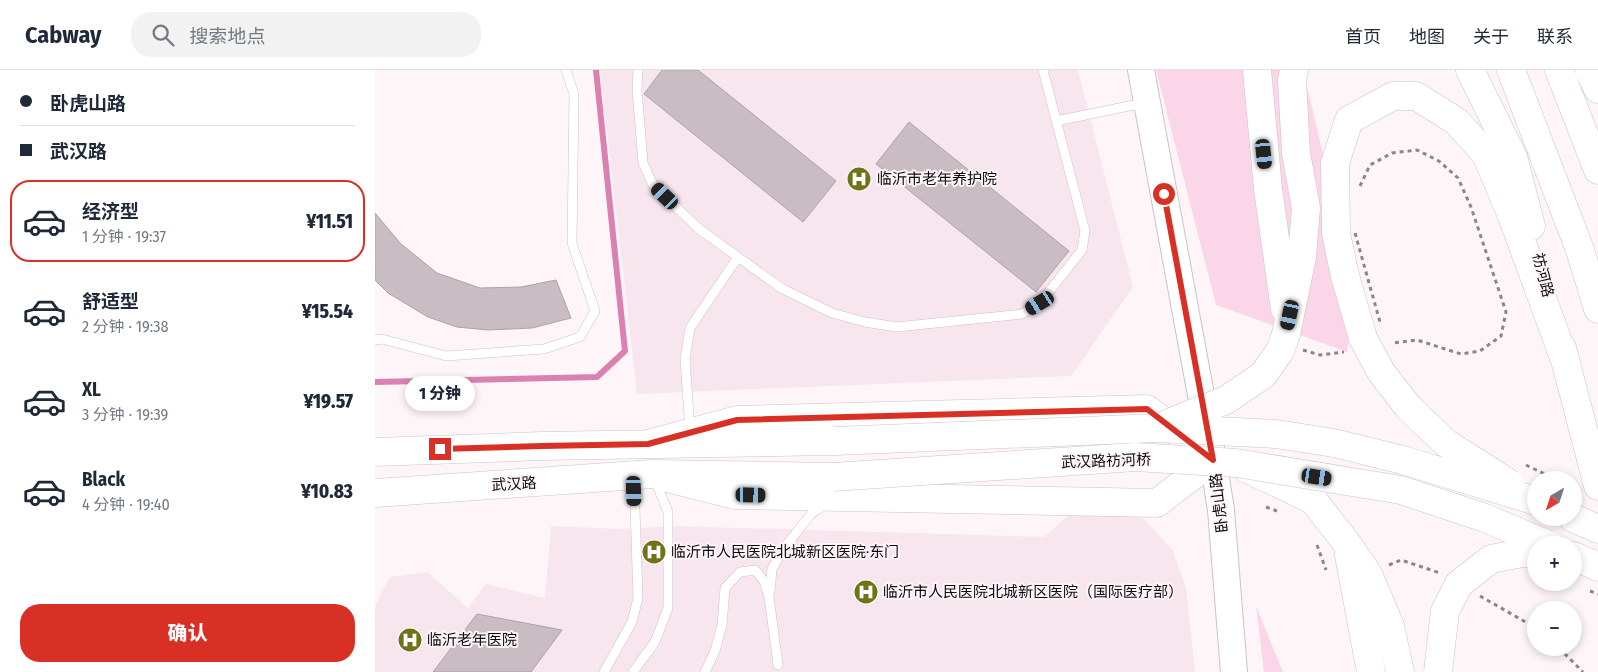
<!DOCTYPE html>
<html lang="zh">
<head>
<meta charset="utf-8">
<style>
  :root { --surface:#fff; --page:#f2f2f3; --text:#1f2937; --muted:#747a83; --line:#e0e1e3; --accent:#d93025 }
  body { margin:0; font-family:"Fira Sans Condensed","Noto Sans SC",sans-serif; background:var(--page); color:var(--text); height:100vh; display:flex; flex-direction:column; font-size:19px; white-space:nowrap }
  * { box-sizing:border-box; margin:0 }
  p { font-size:16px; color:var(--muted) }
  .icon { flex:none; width:28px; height:28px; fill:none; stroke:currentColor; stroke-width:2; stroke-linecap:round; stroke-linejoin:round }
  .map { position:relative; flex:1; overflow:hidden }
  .sheet { display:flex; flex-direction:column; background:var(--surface); width:375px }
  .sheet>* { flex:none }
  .hud { display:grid; align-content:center; height:110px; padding:0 20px; background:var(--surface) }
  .needle { width:32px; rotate:219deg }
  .tools { position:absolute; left:1152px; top:401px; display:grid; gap:10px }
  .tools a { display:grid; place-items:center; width:55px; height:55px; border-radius:50%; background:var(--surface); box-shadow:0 2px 8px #0003; font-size:25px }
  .end { position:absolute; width:22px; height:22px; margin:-11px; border:6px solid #d93025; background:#fff; box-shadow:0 0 0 2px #fff }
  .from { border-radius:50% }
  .bubble { position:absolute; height:35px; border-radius:18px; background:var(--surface); box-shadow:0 2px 8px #0003; font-size:16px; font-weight:800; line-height:35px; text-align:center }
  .car { position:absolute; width:15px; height:30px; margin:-15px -8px; border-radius:6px; box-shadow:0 0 4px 1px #0007; background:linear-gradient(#222 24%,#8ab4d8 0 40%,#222 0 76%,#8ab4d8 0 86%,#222 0) }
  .hud b { display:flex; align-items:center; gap:18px; height:48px; font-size:19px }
  .hud b+b { border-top:1px solid var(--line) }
  .hud i { width:12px; height:12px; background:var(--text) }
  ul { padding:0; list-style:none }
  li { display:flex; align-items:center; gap:15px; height:82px; margin:0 10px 8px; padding:0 10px; border:2px solid transparent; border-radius:20px }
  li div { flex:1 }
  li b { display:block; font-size:19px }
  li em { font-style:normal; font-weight:800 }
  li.on { border-color:var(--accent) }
  li>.icon { width:45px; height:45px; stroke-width:1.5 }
  .button { display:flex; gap:10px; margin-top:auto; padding:10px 20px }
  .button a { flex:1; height:58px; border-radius:20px; background:var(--accent); color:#fff; font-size:20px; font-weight:800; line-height:58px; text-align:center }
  header { display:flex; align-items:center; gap:30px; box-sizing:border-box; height:70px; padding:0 25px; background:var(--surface); border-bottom:1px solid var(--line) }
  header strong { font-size:24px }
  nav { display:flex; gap:28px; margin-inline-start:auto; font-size:18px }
  .search { width:350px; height:45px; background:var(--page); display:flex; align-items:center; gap:12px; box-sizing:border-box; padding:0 18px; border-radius:20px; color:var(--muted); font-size:19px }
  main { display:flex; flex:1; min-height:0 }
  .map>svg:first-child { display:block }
  .built { fill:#f7e6ee }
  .green { fill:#fbd5e8 }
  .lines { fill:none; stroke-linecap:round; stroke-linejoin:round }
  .stream { stroke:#da81b2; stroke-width:6 }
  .building { fill:#c9bcc2; stroke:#aea1a7 }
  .lane-casing { stroke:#cec1c7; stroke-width:10 }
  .secondary-casing { stroke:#cec1c7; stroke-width:28 }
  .primary-casing { stroke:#cec1c7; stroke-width:29 }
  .path { stroke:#8c8689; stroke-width:3; stroke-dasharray:4 4; stroke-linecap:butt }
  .lane { stroke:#fff; stroke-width:9 }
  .secondary { stroke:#fff; stroke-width:26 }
  .primary { stroke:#fff; stroke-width:28 }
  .primary-bridge-casing { stroke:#cec1c7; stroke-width:29; stroke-linecap:butt }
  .path-bridge { stroke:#8c8689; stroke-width:3; stroke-dasharray:4 4; stroke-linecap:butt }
  .primary-bridge { stroke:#fff; stroke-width:28 }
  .route { stroke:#d93025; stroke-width:6 }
  .labels { text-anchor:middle; stroke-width:4; stroke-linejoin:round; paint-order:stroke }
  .poi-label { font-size:15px; fill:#0e0a0c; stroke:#fef5f9; text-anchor:start }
  .street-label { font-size:15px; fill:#0e0a0c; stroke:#fef5f9 }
</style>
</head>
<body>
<header>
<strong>Cabway</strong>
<div class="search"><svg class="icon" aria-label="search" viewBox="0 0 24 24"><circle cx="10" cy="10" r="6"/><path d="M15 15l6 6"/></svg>搜索地点</div>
<nav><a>首页</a><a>地图</a><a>关于</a><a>联系</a></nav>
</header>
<main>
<section class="sheet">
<div class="hud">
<b><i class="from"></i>卧虎山路</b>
<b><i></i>武汉路</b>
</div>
<ul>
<li class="on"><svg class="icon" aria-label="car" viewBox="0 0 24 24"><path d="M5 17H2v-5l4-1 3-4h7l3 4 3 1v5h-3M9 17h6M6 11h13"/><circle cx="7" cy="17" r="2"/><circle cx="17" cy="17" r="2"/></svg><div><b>经济型</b><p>1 分钟 · 19:37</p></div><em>¥11.51</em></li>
<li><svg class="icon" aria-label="car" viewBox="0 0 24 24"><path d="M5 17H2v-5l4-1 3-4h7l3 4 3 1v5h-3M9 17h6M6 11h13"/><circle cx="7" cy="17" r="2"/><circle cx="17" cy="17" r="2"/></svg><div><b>舒适型</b><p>2 分钟 · 19:38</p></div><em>¥15.54</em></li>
<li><svg class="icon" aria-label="car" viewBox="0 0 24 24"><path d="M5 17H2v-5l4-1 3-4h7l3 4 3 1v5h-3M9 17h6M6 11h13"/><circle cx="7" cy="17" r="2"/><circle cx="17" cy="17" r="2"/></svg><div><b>XL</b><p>3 分钟 · 19:39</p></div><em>¥19.57</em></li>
<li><svg class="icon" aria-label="car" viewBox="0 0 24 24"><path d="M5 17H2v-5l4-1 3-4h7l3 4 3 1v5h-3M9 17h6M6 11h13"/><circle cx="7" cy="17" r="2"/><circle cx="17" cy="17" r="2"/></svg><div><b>Black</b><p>4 分钟 · 19:40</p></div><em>¥10.83</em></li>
</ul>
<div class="button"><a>确认</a></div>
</section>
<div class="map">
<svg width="1223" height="602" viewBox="0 0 1223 602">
  <rect width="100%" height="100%" fill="#fef5f9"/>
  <path class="built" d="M225,0H703L758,217L696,306L262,324Z
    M702,438L763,443L797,479L811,517L820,602H0V536L15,507L52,502L93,538L111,514L170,528L176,456L245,459L299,456L669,467Z"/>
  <path class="green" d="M781,0H928L981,223L972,282L841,235Z
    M881,536L908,602H889Z"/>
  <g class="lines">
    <path class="stream" d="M0,312L222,307L250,281L221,0"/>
  </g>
  <path class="building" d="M287,0H323L461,111L428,152L269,24Z
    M534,52L694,181L661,222L501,94Z
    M0,143L26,174L62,203L105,218L146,217L181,210L196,248L157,258L113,260L82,257L53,247L13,223L0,210Z
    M102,544L187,560L156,602H58Z"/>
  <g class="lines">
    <defs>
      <path id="lane" d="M263,0L262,20L268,93L278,115L324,159L406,218L457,243L490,252L522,257L647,244L665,233L707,180L710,161L668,0
        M681,51L769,33
        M0,270L7,269L71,286L169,279L205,267L220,241L197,173L199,24L191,0
        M315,360L310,289L315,258L363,187
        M395,522L397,499L409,478L437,443L452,434
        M229,602L257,552L263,528L259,407
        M258,602L280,572L293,538V442L280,410
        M330,602L340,581L347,555L350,518L365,502L380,500L389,511L394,527L403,595"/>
      <path id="secondary" d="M766,0L838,390L846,440L859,602"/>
      <path id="primary" d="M882,0L893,119L910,239
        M1095,0L1138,87L1156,156
        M1136,0L1205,180L1223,239
        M1184,0L1223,100
        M1214,0L1223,19
        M911,264L927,187L931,138L921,83L917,10L919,0
        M988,268L970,206L961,163L960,93L974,50L1018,26H1041L1081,51L1111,84L1137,146L1192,296
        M1187,278L1223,416
        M273,374L362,350L772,339L838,390L782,433L359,425L277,404
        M0,382L167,376L459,371
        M871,398L938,430L971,472L993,504L1015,556L1025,602
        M0,423L277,404L458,407
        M1198,448L1223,459
        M974,485L996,602
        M1199,486L1223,497"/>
    </defs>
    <use href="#lane" class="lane-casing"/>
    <use href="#secondary" class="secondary-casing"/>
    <use href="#primary" class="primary-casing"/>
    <path class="path" d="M985,116L995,95L1017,83L1042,80L1064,91L1083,108L1096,137L1131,242L1126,266L1105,281L1086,284L1042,270L1017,273
      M928,280L945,285L969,282
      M891,437L902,441
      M942,475L951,500
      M1014,495L1026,490L1065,503
      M1215,521L1223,524
      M1105,526L1161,558
      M1184,578L1208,602"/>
    <use href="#lane" class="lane"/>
    <use href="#secondary" class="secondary"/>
    <use href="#primary" class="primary"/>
    <defs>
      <path id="primary-bridge" d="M988,268L1006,302L1034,338L1071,373L1135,414
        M789,355L851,330L888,305L905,281L911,264
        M459,371L781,358L901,364L959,373L1028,390L1161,431
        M458,407L760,387L861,393L1026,420L1110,448L1174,475
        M1063,602L1070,541L1084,514L1116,489L1147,483H1161"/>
    </defs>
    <use href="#primary-bridge" class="primary-bridge-casing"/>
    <path class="path-bridge" d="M980,163L1005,252
      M1151,395L1182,410"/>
    <use href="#primary-bridge" class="primary-bridge"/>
  </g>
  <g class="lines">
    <path class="route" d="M65,379L167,376L273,374L362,350L772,339L838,390L789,124"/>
  </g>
  <defs>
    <symbol id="hospital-disc" viewBox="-11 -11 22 22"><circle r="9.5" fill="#6e7218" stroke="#fef5f9"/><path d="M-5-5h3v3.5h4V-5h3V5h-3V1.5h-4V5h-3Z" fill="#fff"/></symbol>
  </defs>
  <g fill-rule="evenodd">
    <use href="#hospital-disc" x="470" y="95" width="28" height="28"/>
    <use href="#hospital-disc" x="265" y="468" width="28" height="28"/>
    <use href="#hospital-disc" x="477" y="508" width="28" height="28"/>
    <use href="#hospital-disc" x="21" y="556" width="28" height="28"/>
  </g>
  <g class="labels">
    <g class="poi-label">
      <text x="502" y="114">临沂市老年养护院</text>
      <text x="296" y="487">临沂市人民医院北城新区医院·东门</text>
      <text x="508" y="527">临沂市人民医院北城新区医院（国际医疗部）</text>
      <text x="52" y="575">临沂老年医院</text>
    </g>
    <g class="street-label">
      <text transform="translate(1168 205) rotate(76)" y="5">祊河路</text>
      <text transform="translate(731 391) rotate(-2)" y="5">武汉路祊河桥</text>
      <text transform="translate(139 414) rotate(-3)" y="5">武汉路</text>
      <text transform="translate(844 433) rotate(-97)" y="5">卧虎山路</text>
    </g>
  </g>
</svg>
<div class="tools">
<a><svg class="needle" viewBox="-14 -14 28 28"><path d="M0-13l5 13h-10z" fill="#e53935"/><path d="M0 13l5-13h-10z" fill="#747a83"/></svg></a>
<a>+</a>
<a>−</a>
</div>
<i class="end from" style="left:789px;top:124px"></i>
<i class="end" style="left:65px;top:379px"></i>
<div class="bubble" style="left:30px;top:306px;width:70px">1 分钟</div>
<i class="car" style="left:889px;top:84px;rotate:174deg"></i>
<i class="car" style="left:290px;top:126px;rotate:314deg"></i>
<i class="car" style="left:665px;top:233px;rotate:239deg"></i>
<i class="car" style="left:915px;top:245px;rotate:192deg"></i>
<i class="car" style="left:942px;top:407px;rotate:99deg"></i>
<i class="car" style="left:259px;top:421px;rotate:178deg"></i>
<i class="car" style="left:376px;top:425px;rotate:91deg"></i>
</div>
</main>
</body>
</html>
